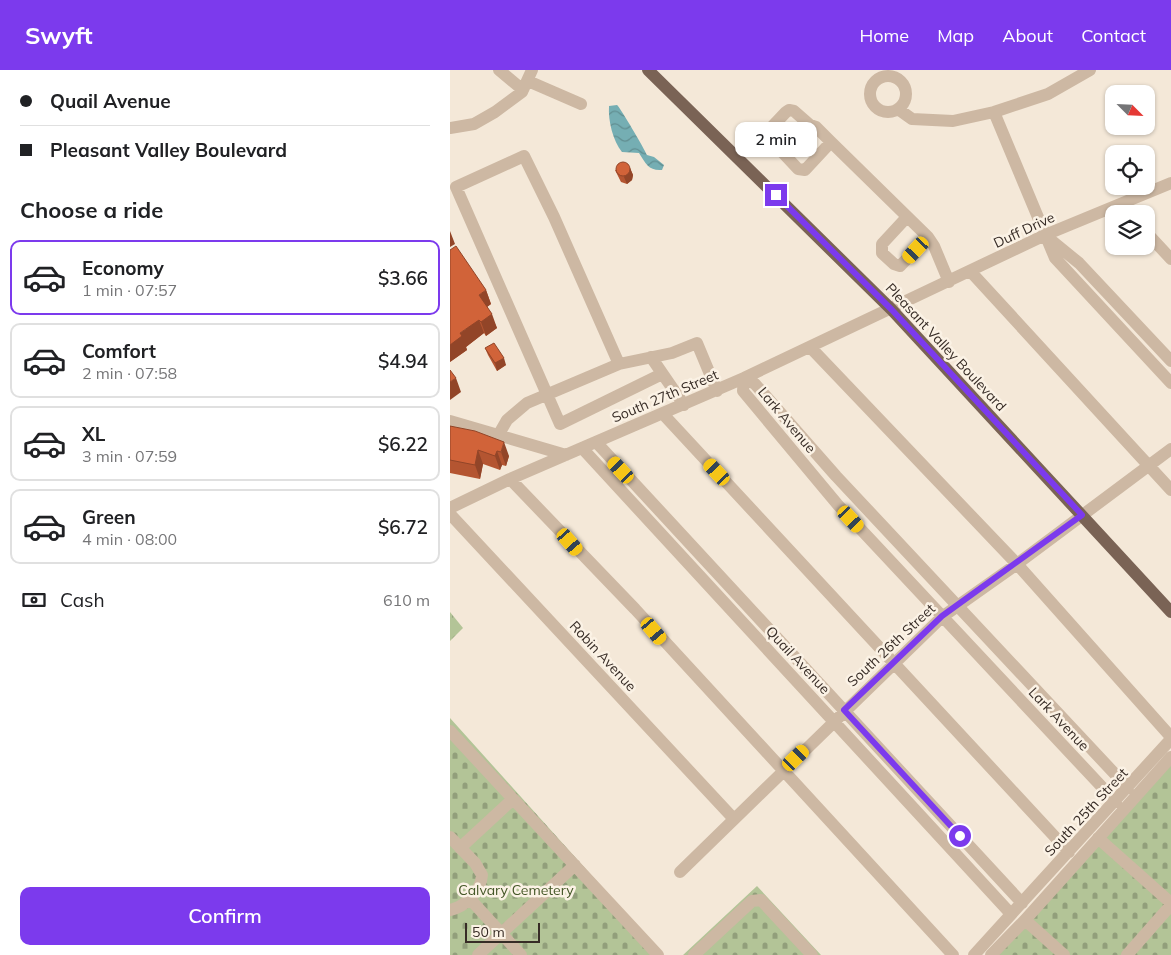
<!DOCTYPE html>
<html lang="en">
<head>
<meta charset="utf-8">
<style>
  :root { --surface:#fff; --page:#f6f6f6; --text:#202124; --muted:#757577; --line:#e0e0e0; --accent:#7c3aed }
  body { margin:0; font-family:Mulish,sans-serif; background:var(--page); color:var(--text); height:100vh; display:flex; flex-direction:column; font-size:19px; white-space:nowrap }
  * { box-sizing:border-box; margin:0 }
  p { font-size:16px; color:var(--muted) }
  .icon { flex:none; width:28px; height:28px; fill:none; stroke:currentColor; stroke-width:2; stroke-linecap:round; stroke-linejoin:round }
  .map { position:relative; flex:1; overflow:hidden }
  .side { display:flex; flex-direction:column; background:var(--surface); width:450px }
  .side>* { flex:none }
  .banner { display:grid; align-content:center; height:110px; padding:0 20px; background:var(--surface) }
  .needle { width:32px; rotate:114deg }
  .fabs { position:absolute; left:655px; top:15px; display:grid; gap:10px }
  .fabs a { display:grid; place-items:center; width:50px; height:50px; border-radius:10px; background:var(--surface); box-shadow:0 1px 4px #0004; font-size:25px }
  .scale { position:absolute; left:15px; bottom:12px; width:75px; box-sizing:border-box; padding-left:5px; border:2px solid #372c26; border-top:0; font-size:14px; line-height:18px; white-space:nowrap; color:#372c26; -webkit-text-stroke:4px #fbf2e5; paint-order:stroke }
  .end { position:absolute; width:22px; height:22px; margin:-11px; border:6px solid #7c3aed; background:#fff; box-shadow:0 0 0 2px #fff }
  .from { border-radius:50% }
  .bubble { position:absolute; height:35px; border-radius:10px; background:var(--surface); box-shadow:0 1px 4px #0004; font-size:16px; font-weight:600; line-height:35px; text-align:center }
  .car { position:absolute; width:15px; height:30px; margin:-15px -8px; border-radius:6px; box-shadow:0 0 4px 1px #0007; background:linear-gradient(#f5c518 24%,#345 0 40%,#f5c518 0 76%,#345 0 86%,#f5c518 0) }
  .banner b { display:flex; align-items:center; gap:18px; height:48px; font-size:19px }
  .banner b+b { border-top:1px solid var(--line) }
  .banner i { width:12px; height:12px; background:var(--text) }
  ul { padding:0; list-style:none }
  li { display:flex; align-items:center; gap:15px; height:75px; margin:0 10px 8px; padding:0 10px; border:2px solid var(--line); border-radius:10px }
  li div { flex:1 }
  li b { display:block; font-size:19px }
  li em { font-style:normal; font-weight:600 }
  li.selected { border-color:var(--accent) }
  li>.icon { width:45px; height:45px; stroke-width:1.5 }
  h2 { padding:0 20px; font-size:22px; line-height:60px }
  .pay { display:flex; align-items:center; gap:12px; height:55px; padding:0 20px; font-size:19px }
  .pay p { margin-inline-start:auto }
  .primary-button { display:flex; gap:10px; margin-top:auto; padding:10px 20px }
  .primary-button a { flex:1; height:58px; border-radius:10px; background:var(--accent); color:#fff; font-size:20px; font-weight:600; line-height:58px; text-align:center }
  header { display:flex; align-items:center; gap:30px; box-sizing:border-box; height:70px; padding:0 25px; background:var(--accent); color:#fff }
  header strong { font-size:24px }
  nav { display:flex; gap:28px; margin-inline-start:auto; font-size:18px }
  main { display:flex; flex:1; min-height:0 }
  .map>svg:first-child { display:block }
  .forest { fill:url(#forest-crowns) }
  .cemetery { fill:url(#cemetery-stones) }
  .water { fill:url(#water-waves) }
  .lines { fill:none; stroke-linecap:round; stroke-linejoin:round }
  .minor { stroke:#cdb8a3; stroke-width:12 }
  .major { stroke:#7a6355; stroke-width:12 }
  .wall { fill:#b45531 }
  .shaded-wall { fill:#924528 }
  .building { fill:#d16339; stroke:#924528 }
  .route { stroke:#7c3aed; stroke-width:6 }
  .labels { text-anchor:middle; stroke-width:5; stroke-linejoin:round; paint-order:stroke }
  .street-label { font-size:14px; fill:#372c26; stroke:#fbf2e5 }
  .park-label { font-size:14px; fill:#445727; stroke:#fbf2e5 }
</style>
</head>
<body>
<header>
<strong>Swyft</strong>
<nav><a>Home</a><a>Map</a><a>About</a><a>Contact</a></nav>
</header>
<main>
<section class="side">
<div class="banner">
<b><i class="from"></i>Quail Avenue</b>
<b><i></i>Pleasant Valley Boulevard</b>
</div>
<h2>Choose a ride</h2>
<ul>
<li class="selected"><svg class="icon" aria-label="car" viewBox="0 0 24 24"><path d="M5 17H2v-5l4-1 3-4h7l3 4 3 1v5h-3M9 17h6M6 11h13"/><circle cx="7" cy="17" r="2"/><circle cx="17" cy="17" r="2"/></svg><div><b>Economy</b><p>1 min · 07:57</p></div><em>$3.66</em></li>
<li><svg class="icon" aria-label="car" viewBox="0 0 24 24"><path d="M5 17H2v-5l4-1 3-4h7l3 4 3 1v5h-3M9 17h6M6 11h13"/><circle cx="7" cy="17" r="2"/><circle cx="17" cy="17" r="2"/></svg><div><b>Comfort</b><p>2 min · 07:58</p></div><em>$4.94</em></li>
<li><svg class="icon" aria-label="car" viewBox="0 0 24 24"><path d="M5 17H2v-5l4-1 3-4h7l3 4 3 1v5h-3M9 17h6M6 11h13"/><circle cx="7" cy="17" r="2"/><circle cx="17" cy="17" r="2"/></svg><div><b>XL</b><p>3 min · 07:59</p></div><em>$6.22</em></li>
<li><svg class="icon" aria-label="car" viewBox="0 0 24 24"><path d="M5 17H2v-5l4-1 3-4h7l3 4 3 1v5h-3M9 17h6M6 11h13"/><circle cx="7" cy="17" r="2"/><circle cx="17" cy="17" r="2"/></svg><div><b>Green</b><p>4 min · 08:00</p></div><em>$6.72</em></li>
</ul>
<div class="pay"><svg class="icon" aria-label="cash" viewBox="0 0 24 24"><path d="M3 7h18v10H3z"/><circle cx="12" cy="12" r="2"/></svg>Cash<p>610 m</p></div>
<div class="primary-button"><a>Confirm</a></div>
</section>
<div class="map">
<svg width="721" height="885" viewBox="0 0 721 885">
  <defs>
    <pattern id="forest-crowns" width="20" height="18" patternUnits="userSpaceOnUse" patternTransform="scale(1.25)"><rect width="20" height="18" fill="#b3c497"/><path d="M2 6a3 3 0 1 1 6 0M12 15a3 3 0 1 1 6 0" fill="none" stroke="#929f7b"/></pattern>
    <pattern id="cemetery-stones" width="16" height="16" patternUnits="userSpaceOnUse" patternTransform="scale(1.25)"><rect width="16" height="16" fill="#b3c497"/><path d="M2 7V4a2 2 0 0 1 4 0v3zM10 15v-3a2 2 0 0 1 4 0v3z" fill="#929f7b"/></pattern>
    <pattern id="water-waves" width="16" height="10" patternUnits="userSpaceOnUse" patternTransform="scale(1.25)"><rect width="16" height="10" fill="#75aeb3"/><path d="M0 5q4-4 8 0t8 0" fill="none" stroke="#618e91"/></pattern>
  </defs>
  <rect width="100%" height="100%" fill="#f4e8d8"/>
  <path class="forest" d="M0,542L13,558L0,571Z"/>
  <path class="cemetery" d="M0,648L213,885H0Z
    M721,691V885H543Z
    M307,816L371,885H233Z"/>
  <path class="water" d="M167,35C170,37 195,80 197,85L204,87L214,95L212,100C199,101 196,94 189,83L172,82C163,71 158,51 159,36Z"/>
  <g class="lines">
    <path class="minor" d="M49,0L73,20
      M420 24a18 18 0 1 1 36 0a18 18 0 1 1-36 0Z
      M78,11L131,34
      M448,39L462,49L503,51L544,42L598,24L640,0
      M544,42L605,188L721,313
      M0,58L24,54L45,42L72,22L82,0
      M381,72L355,100L348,99L333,83L360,55L366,57L381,72L478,167L484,176L499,212
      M333,83L317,67L318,61L336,42L339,40L344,41L360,55
      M457,147L432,174V183L444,194L450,196L478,167
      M696,162L721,189
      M597,167L629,193L721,291
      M521,202L721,420
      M361,278L567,494L721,667
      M201,287L234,335
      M169,294L104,147L74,86L6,117L110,354L212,304
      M213,344L619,782
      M0,351L116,385
      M49,364L57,350L77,333L169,294L222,283L247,273L267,321
      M146,372L572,833
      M132,378L561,844
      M60,409L185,539L503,885
      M0,438L60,409L294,308L595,165L721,113
      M0,444L283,748
      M0,661L208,885
      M666,732L388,435L293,321L294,308L305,314L386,406L678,718
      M0,767L25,793L32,805C31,821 15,837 0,840
      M648,768L721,833
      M10,778L63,729
      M230,802L492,547L567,494L721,379
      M20,829L71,885
      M28,885L125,795
      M244,885L302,831L311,830L362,885
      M524,885L721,669
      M541,885L575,850
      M614,885L575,850L721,687
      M677,885L721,835"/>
    <path class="major" d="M198,0L442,240L721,542"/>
  </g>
  <path class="wall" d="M180,98L183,105L182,110L177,114L171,112L165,100Z
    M36,220L41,234L37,237L47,258L36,266L34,263L16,277L17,280L0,292Z
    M35,278L56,295L47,301L38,285Z
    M0,356L59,386L56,396L52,395L50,400L33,394L30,409L0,403Z"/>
  <path class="shaded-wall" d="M180,98L183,105L182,110L177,114L174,107Z
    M0,161L5,174L0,177Z
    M36,220L41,234L34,239L29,225Z
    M42,244L47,258L36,266L31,252Z
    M29,250L34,263L16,277L17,280L0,292V275L10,263Z
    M54,288L56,295L47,301L45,293Z
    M6,308L11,322L0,330V312Z
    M54,372L59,386L56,396L51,382Z
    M28,380L33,394L30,409L25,395Z
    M47,381L52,395L50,400L45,386Z"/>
  <path class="building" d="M166 99a7 7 0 1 1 14 0a7 7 0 1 1-14 0Z
    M6,176L36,220L29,225L42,244L31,252L29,250L10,263L12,266L0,275V180Z
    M44,273L54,288L45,293L35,278Z
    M0,300L6,308L0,312Z
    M0,356L25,361L54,372L51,382L47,381L45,386L28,380L25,395L0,390Z"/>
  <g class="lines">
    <path class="route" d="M326,125L442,240L632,445L492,546L394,640L510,766"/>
  </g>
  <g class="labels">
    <g class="street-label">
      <text transform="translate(574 160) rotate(-25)" y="5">Duff Drive</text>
      <text transform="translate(496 277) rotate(47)" y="5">Pleasant Valley Boulevard</text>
      <text transform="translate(215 326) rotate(-23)" y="5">South 27th Street</text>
      <text transform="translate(337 350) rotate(50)" y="5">Lark Avenue</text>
      <text transform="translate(441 575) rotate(-43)" y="5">South 26th Street</text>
      <text transform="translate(153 586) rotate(47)" y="5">Robin Avenue</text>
      <text transform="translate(348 590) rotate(47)" y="5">Quail Avenue</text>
      <text transform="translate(609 649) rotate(47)" y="5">Lark Avenue</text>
      <text transform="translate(636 742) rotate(-47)" y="5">South 25th Street</text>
    </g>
    <g class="park-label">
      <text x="66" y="825">Calvary Cemetery</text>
    </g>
  </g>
</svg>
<div class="fabs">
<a><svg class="needle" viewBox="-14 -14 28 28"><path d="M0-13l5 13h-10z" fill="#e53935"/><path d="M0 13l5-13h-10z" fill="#757577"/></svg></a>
<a><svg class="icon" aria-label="locate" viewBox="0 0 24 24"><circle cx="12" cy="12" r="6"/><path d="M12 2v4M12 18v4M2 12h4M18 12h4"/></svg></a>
<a><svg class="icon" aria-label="layers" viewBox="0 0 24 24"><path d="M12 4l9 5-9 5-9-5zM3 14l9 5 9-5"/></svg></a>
</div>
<div class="scale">50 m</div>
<i class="end from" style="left:510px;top:766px"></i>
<i class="end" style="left:326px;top:125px"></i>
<div class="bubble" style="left:285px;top:52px;width:82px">2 min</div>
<i class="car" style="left:466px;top:180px;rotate:223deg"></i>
<i class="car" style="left:171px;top:400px;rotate:317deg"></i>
<i class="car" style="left:267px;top:402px;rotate:317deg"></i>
<i class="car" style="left:401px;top:449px;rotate:137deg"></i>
<i class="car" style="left:120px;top:472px;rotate:139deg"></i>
<i class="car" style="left:204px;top:561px;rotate:140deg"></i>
<i class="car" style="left:346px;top:688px;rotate:46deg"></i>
</div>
</main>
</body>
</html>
